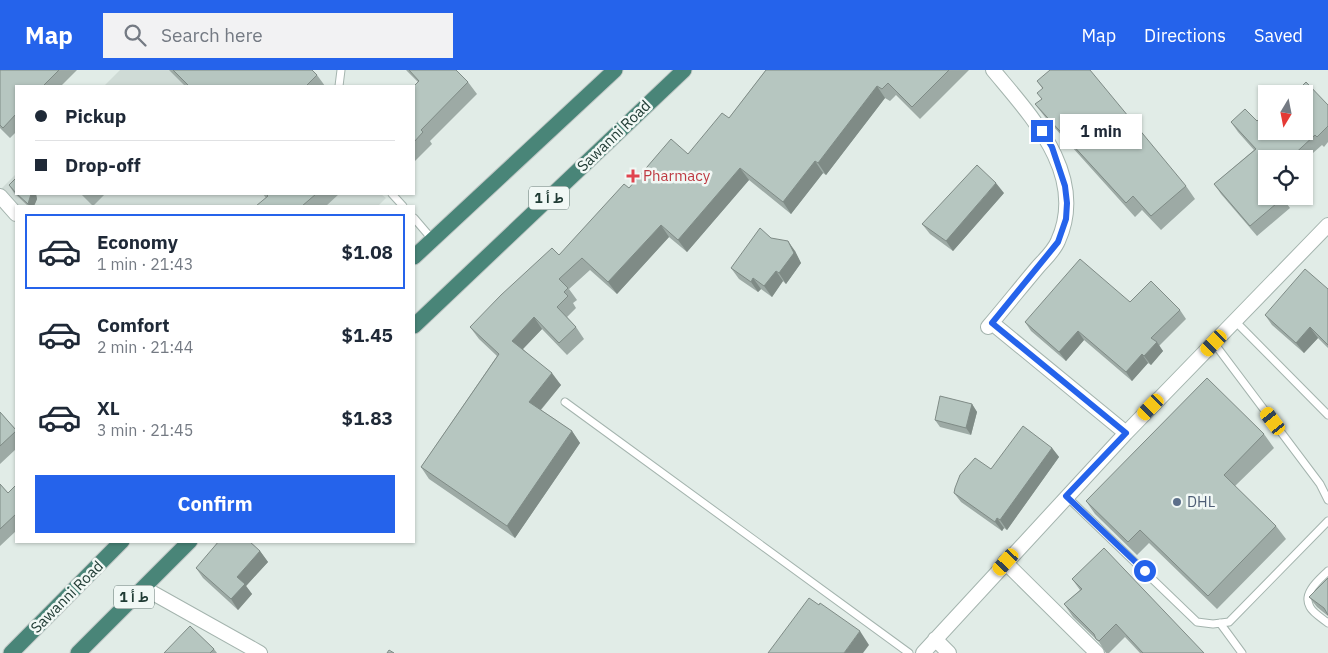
<!DOCTYPE html>
<html lang="en">
<head>
<meta charset="utf-8">
<style>
  :root { --surface:#fff; --page:#f2f2f3; --text:#1f2937; --muted:#747a83; --line:#e0e1e3; --accent:#2563eb }
  body { margin:0; font-family:"IBM Plex Sans",Vazirmatn,sans-serif; background:var(--page); color:var(--text); height:100vh; display:flex; flex-direction:column; font-size:19px; white-space:nowrap }
  * { box-sizing:border-box; margin:0 }
  p { font-size:16px; color:var(--muted) }
  .icon { flex:none; width:28px; height:28px; fill:none; stroke:currentColor; stroke-width:2; stroke-linecap:round; stroke-linejoin:round }
  .map { position:relative; flex:1; overflow:hidden }
  .drawer { position:absolute; left:15px; top:135px; width:400px; height:338px; display:flex; flex-direction:column; background:var(--surface); border-radius:0px; box-shadow:0 1px 4px #0004 }
  .drawer>* { flex:none }
  .hud { position:absolute; left:15px; top:15px; width:400px; height:110px; border-radius:0px; box-shadow:0 1px 4px #0004; display:grid; align-content:center; height:110px; padding:0 20px; background:var(--surface) }
  .needle { width:32px; rotate:190deg }
  .controls { position:absolute; left:1258px; top:15px; display:grid; gap:10px }
  .controls a { display:grid; place-items:center; width:55px; height:55px; border-radius:0px; background:var(--surface); box-shadow:0 1px 4px #0004; font-size:25px }
  .end { position:absolute; width:22px; height:22px; margin:-11px; border:6px solid #2563eb; background:#fff; box-shadow:0 0 0 2px #fff }
  .from { border-radius:50% }
  .bubble { position:absolute; height:35px; border-radius:0px; background:var(--surface); box-shadow:0 1px 4px #0004; font-size:16px; font-weight:700; line-height:35px; text-align:center }
  .car { position:absolute; width:15px; height:30px; margin:-15px -8px; border-radius:6px; box-shadow:0 0 4px 1px #0007; background:linear-gradient(#f5c518 24%,#345 0 40%,#f5c518 0 76%,#345 0 86%,#f5c518 0) }
  .hud b { display:flex; align-items:center; gap:18px; height:48px; font-size:19px }
  .hud b+b { border-top:1px solid var(--line) }
  .hud i { width:12px; height:12px; background:var(--text) }
  ul { padding:9px 0 0; list-style:none }
  li { display:flex; align-items:center; gap:15px; height:75px; margin:0 10px 8px; padding:0 10px; border:2px solid transparent; border-radius:0px }
  li div { flex:1 }
  li b { display:block; font-size:19px }
  li em { font-style:normal; font-weight:700 }
  li.active { border-color:var(--accent) }
  li>.icon { width:45px; height:45px; stroke-width:1.5 }
  .action { display:flex; gap:10px; margin-top:auto; padding:10px 20px }
  .action a { flex:1; height:58px; border-radius:0px; background:var(--accent); color:#fff; font-size:20px; font-weight:700; line-height:58px; text-align:center }
  header { display:flex; align-items:center; gap:30px; box-sizing:border-box; height:70px; padding:0 25px; background:var(--accent); color:#fff }
  header strong { font-size:24px }
  nav { display:flex; gap:28px; margin-inline-start:auto; font-size:18px }
  .search { width:350px; height:45px; background:var(--page); display:flex; align-items:center; gap:12px; box-sizing:border-box; padding:0 18px; border-radius:0px; color:var(--muted); font-size:19px }
  .map>svg:first-child { display:block }
  .built { fill:#cfdbd6 }
  .lines { fill:none; stroke-linecap:round; stroke-linejoin:round }
  .service-casing { stroke:#a4b4ae; stroke-width:9 }
  .minor-casing { stroke:#a4b4ae; stroke-width:16 }
  .trunk-casing { stroke:#c1c8c6; stroke-width:17 }
  .service { stroke:#fff; stroke-width:7 }
  .minor { stroke:#fff; stroke-width:14 }
  .trunk { stroke:#498578; stroke-width:15 }
  .wall { fill:#9daaa5 }
  .shaded-wall { fill:#7f8b86 }
  .building { fill:#b6c6c0; stroke:#7f8b86 }
  .route { stroke:#2563eb; stroke-width:6 }
  .health-dot { fill:#e0444e; stroke:#f1f8f5; stroke-width:2 }
  .service-dot { fill:#5c6f8a; stroke:#f1f8f5; stroke-width:2 }
  .labels { text-anchor:middle; stroke-width:5; stroke-linejoin:round; paint-order:stroke }
  .shield { fill:#f1f8f5; stroke:#5f746f; stroke-width:1 }
  .shield-label { font-size:14px; font-weight:bold; fill:#213c35 }
  .street-label { font-size:15px; fill:#213c35; stroke:#f1f8f5 }
  .health-label { font-size:15px; fill:#be3a42; stroke:#f1f8f5; text-anchor:start }
  .service-label { font-size:15px; fill:#4e5e75; stroke:#f1f8f5; text-anchor:start }
</style>
</head>
<body>
<header>
<strong>Map</strong>
<div class="search"><svg class="icon" aria-label="search" viewBox="0 0 24 24"><circle cx="10" cy="10" r="6"/><path d="M15 15l6 6"/></svg>Search here</div>
<nav><a>Map</a><a>Directions</a><a>Saved</a></nav>
</header>
<div class="map">
<svg width="1328" height="583" viewBox="0 0 1328 583">
  <rect width="100%" height="100%" fill="#e1ece7"/>
  <path class="built" d="M120,0H257L273,16H104Z
    M16,104V124H381L386,128L378,136H16L0,120Z"/>
  <g class="lines">
    <defs>
      <path id="service" d="M339,16L341,0
        M392,124L403,136
        M414,148L432,169
        M1235,251L1328,345
        M1214,273L1320,414L1328,430
        M565,332L909,583
        M1066,426L1197,552L1213,554L1229,552L1328,451
        M1328,501C1319,510 1302,523 1310,537C1313,543 1323,549 1328,553
        M1220,553L1242,583"/>
      <path id="minor" d="M0,126L16,144
        M992,253L1126,363
        M988,257C1005,237 1021,217 1037,198C1044,190 1054,181 1058,171C1088,105 1031,46 993,0
        M1005,492L1097,583
        M144,518L260,583
        M935,569L949,583
        M923,583L1126,363L1328,155"/>
      <path id="trunk" d="M414,187L615,0
        M414,256L684,0
        M11,583L122,471
        M78,583L190,471"/>
    </defs>
    <use href="#service" class="service-casing"/>
    <use href="#minor" class="minor-casing"/>
    <use href="#trunk" class="trunk-casing"/>
    <use href="#service" class="service"/>
    <use href="#minor" class="minor"/>
    <use href="#trunk" class="trunk"/>
  </g>
  <path class="wall" d="M0,0H77L61,16H16V62L10,68L0,58Z
    M169,0H312L317,5L325,16H185Z
    M406,0H456L468,12L477,24L430,71L432,74L414,92V16L418,12Z
    M766,0H969L920,49L896,25L890,31L885,28L826,105L823,103L791,144L749,110L687,182L669,167L617,224L590,200L569,219L577,230L573,233L576,238L567,247L576,257L584,269L567,285L542,259L523,279L561,315L541,340L572,361L580,373L515,468L429,409L421,397L497,286L479,269L470,257L559,185L629,118L688,84L729,48Z
    M1037,11L1186,116L1195,129L1161,160L1142,140L1135,147L1045,47L1035,34L1042,29V18Z
    M1328,35V72L1324,77L1322,75L1304,91V89H1266V126H1281L1290,138L1257,166L1221,124L1214,114L1254,80L1238,62L1231,52L1257,51Z
    M16,108V124H36L37,129L34,136H28L14,123L9,115Z
    M1004,123L953,181L930,164L922,154Z
    M81,124H105L93,136Z
    M263,124H339L326,136H256L266,128Z
    M771,168L795,181L801,193L786,214L783,211L772,227L761,219L758,222L739,209L731,198Z
    M1328,219V278L1318,268L1304,283L1272,255L1265,245Z
    M1130,232L1180,240L1186,249L1159,276L1163,281L1151,295L1148,293L1132,311L1084,270L1066,291L1031,261L1025,252Z
    M972,334L977,342L971,365L940,357L935,350Z
    M0,342L16,360V379L0,394Z
    M1264,364L1274,378L1235,416L1276,456L1286,469L1217,539L1149,473L1137,485L1095,444L1086,431Z
    M1052,378L1059,387L1007,460L1004,458L1002,461L961,432L954,423L991,399Z
    M0,414L8,423L16,415V461L0,476Z
    M260,481L268,492L246,516L252,524L238,540L203,508L196,498Z
    M1328,508V546L1317,537L1309,527Z
    M1072,509L1204,583H1140L1125,567L1109,583H1106L1099,572L1073,547L1064,534L1080,520Z
    M214,579L217,583H164Z"/>
  <path class="shaded-wall" d="M877,16L885,28L826,105L818,93Z
    M815,91L823,103L791,144L783,132Z
    M740,98L749,110L687,182L678,170Z
    M996,113L1004,123L953,181L946,171Z
    M31,124H36L37,129L34,136H29L28,134Z
    M661,155L669,167L617,224L608,212Z
    M788,171L795,181L801,193L786,214L779,203Z
    M776,201L783,211L772,227L764,216Z
    M753,208L761,219L758,222L751,212Z
    M534,247L542,259L520,282L512,271Z
    M1310,257L1318,268L1304,283L1296,273Z
    M1078,261L1084,270L1066,291L1059,282Z
    M1157,272L1163,281L1151,295L1144,286Z
    M1142,284L1148,293L1132,311L1126,302Z
    M552,303L561,315L537,344L529,332Z
    M972,334L977,342L971,365L966,358Z
    M572,361L580,373L515,468L507,456Z
    M1052,378L1059,387L1007,460L1000,450Z
    M997,448L1004,458L1002,461L995,452Z
    M260,481L268,492L246,516L252,524L238,540L231,529L237,507Z
    M860,561L869,575L863,583H844Z"/>
  <path class="building" d="M0,0H59L43,16H16V44L3,58L0,55Z
    M173,0H312L317,5L306,16H189Z
    M409,0H456L468,12L421,60L423,62L414,72V16L419,11Z
    M766,0H949L912,37L888,13L882,19L877,16L818,93L815,91L783,132L740,98L678,170L661,155L608,212L582,188L559,209L568,218L564,222L568,226L557,237L576,257L559,273L534,247L512,271L552,303L529,332L572,361L507,456L421,397L499,284L470,257L501,225L552,178L559,185L624,114L629,118L671,69L688,84L722,43L729,48Z
    M1050,0H1090L1186,116L1151,146L1133,126L1126,133L1035,34L1042,29L1037,23L1043,18L1037,11Z
    M1306,12L1328,35V56L1317,67L1315,65L1289,89H1266V126H1281L1283,128L1250,156L1214,114L1256,79L1231,52L1245,39L1257,51L1266,43V61H1304V24H1294Z
    M977,95L996,113L946,171L922,154Z
    M16,108V123L9,115Z
    M17,124H31L28,134Z
    M266,124H316L302,136H256L268,126Z
    M760,158L771,168L788,171L794,183L779,203L776,201L764,216L753,208L751,212L731,198Z
    M1080,189L1130,232L1151,211L1180,240L1151,268L1157,272L1144,286L1142,284L1126,302L1078,261L1059,282L1025,252Z
    M1305,199L1328,219V275L1310,257L1296,273L1265,245Z
    M1207,308L1264,364L1224,405L1276,456L1208,526L1140,460L1128,472L1086,431Z
    M940,326L972,334L966,358L935,350Z
    M0,342L16,360V361L0,376Z
    M1023,356L1052,378L1000,450L997,448L995,452L954,423L955,418L960,405L975,388L991,399Z
    M0,414L8,423L16,415V444L0,459Z
    M219,471H249L260,481L237,507L245,514L231,529L196,498Z
    M1104,478L1204,583H1143L1116,554L1099,571L1096,569L1094,564L1064,534L1082,519L1072,509Z
    M1328,508V545L1324,538L1309,527Z
    M809,528L819,535L820,533L860,561L844,583H768Z
    M190,556L214,579L210,583H164Z
    M389,580L394,583H387Z"/>
  <g class="lines">
    <path class="route" d="M1042,61L1052,77L1065,116L1067,133L1066,149L1058,172L992,253L1126,363L1066,426L1145,501"/>
  </g>
  <path class="health-dot" d="M630.5 98.5h5v5h5v5h-5v5h-5v-5h-5v-5h5z"/>
  <circle class="service-dot" cx="1177" cy="432" r="5"/>
  <g class="labels">
    <g class="shield">
      <rect x="529" y="116.5" width="40" height="23" rx="4"/>
      <rect x="114" y="515.5" width="40" height="23" rx="4"/>
    </g>
    <g class="shield-label">
      <text x="549" y="133">ط أ 1</text>
      <text x="134" y="532">ط أ 1</text>
    </g>
    <g class="street-label">
      <text transform="translate(614 66) rotate(-44)" y="5">Sawanni Road</text>
      <text transform="translate(67 527) rotate(-45)" y="5">Sawanni Road</text>
    </g>
    <g class="health-label">
      <text x="643" y="111">Pharmacy</text>
    </g>
    <g class="service-label">
      <text x="1187" y="437">DHL</text>
    </g>
  </g>
</svg>
<div class="controls">
<a><svg class="needle" viewBox="-14 -14 28 28"><path d="M0-13l5 13h-10z" fill="#e53935"/><path d="M0 13l5-13h-10z" fill="#747a83"/></svg></a>
<a><svg class="icon" aria-label="locate" viewBox="0 0 24 24"><circle cx="12" cy="12" r="6"/><path d="M12 2v4M12 18v4M2 12h4M18 12h4"/></svg></a>
</div>
<i class="end from" style="left:1145px;top:501px"></i>
<i class="end" style="left:1042px;top:61px"></i>
<div class="bubble" style="left:1060px;top:44px;width:82px">1 min</div>
<i class="car" style="left:1214px;top:273px;rotate:224deg"></i>
<i class="car" style="left:1151px;top:337px;rotate:224deg"></i>
<i class="car" style="left:1273px;top:351px;rotate:323deg"></i>
<i class="car" style="left:1006px;top:492px;rotate:222deg"></i>
<div class="hud">
<b><i class="from"></i>Pickup</b>
<b><i></i>Drop-off</b>
</div>
<section class="drawer">
<ul>
<li class="active"><svg class="icon" aria-label="car" viewBox="0 0 24 24"><path d="M5 17H2v-5l4-1 3-4h7l3 4 3 1v5h-3M9 17h6M6 11h13"/><circle cx="7" cy="17" r="2"/><circle cx="17" cy="17" r="2"/></svg><div><b>Economy</b><p>1 min · 21:43</p></div><em>$1.08</em></li>
<li><svg class="icon" aria-label="car" viewBox="0 0 24 24"><path d="M5 17H2v-5l4-1 3-4h7l3 4 3 1v5h-3M9 17h6M6 11h13"/><circle cx="7" cy="17" r="2"/><circle cx="17" cy="17" r="2"/></svg><div><b>Comfort</b><p>2 min · 21:44</p></div><em>$1.45</em></li>
<li><svg class="icon" aria-label="car" viewBox="0 0 24 24"><path d="M5 17H2v-5l4-1 3-4h7l3 4 3 1v5h-3M9 17h6M6 11h13"/><circle cx="7" cy="17" r="2"/><circle cx="17" cy="17" r="2"/></svg><div><b>XL</b><p>3 min · 21:45</p></div><em>$1.83</em></li>
</ul>
<div class="action"><a>Confirm</a></div>
</section>
</div>
</body>
</html>
